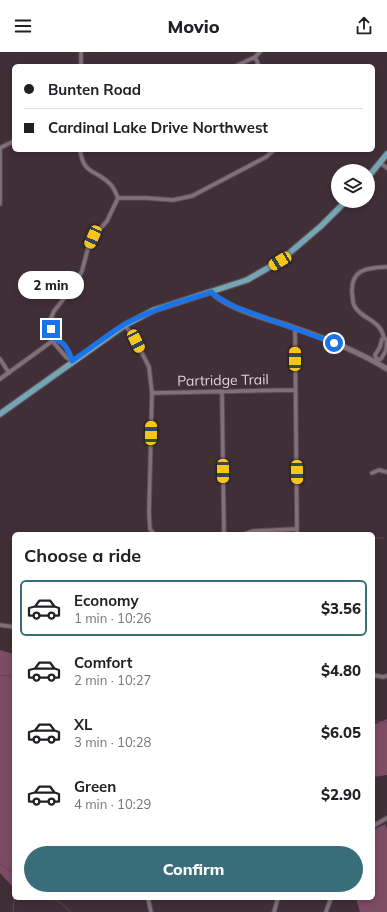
<!DOCTYPE html>
<html lang="en">
<head>
<meta charset="utf-8">
<style>
  :root { --surface:#fff; --page:#f2f2f2; --text:#202124; --muted:#757577; --line:#e0e0e0; --accent:#396d79 }
  body { margin:0; font-family:Mulish,sans-serif; background:var(--page); color:var(--text); height:100vh; display:flex; flex-direction:column; font-size:15px; white-space:nowrap }
  * { box-sizing:border-box; margin:0 }
  p { font-size:13px; color:var(--muted) }
  .icon { flex:none; width:22px; height:22px; fill:none; stroke:currentColor; stroke-width:2; stroke-linecap:round; stroke-linejoin:round }
  .map { position:relative; flex:1; overflow:hidden }
  .drawer { position:absolute; left:12px; top:480px; width:363px; height:368px; display:flex; flex-direction:column; background:var(--surface); border-radius:6px; box-shadow:0 2px 6px #0003 }
  .drawer>* { flex:none }
  .top-card { position:absolute; left:12px; top:12px; width:363px; height:88px; border-radius:6px; box-shadow:0 2px 6px #0003; display:grid; align-content:center; height:88px; padding:0 12px; background:var(--surface) }
  .fabs { position:absolute; left:331px; top:112px; display:grid; gap:8px }
  .fabs a { display:grid; place-items:center; width:44px; height:44px; border-radius:50%; background:var(--surface); box-shadow:0 2px 6px #0003; font-size:20px }
  .end { position:absolute; width:18px; height:18px; margin:-9px; border:5px solid #1a73e8; background:#fff; box-shadow:0 0 0 2px #fff }
  .from { border-radius:50% }
  .bubble { position:absolute; height:28px; border-radius:14px; background:var(--surface); box-shadow:0 2px 6px #0003; font-size:13px; font-weight:800; line-height:28px; text-align:center }
  .car { position:absolute; width:12px; height:24px; margin:-12px -6px; border-radius:5px; box-shadow:0 0 3px 1px #0007; background:linear-gradient(#f5c518 24%,#345 0 40%,#f5c518 0 76%,#345 0 86%,#f5c518 0) }
  .top-card b { display:flex; align-items:center; gap:14px; height:38px; font-size:15px }
  .top-card b+b { border-top:1px solid var(--line) }
  .top-card i { width:10px; height:10px; background:var(--text) }
  ul { padding:0; list-style:none }
  li { display:flex; align-items:center; gap:12px; height:56px; margin:0 8px 6px; padding:0 4px; border:2px solid transparent; border-radius:6px }
  li div { flex:1 }
  li b { display:block; font-size:15px }
  li em { font-style:normal; font-weight:800 }
  li.current { border-color:var(--accent) }
  li>.icon { width:36px; height:36px; stroke-width:1.5 }
  h2 { padding:0 12px; font-size:18px; line-height:48px }
  .primary-button { display:flex; gap:8px; margin-top:auto; padding:8px 12px }
  .primary-button a { flex:1; height:46px; border-radius:24px; background:var(--accent); color:#fff; font-size:16px; font-weight:800; line-height:46px; text-align:center }
  header { display:flex; justify-content:space-between; align-items:center; height:52px; padding:0 12px; background:var(--surface); font-size:18px; font-weight:800 }
  .map>svg:first-child { display:block }
  .green { fill:#7c4b64 }
  .lines { fill:none; stroke-linecap:round; stroke-linejoin:round }
  .stream { stroke:#654258; stroke-width:1 }
  .street-casing { stroke:#5a4c53; stroke-width:5.5 }
  .secondary-casing { stroke:#5a4c53; stroke-width:7 }
  .primary-casing { stroke:#5a4c53; stroke-width:8 }
  .street { stroke:#826f78; stroke-width:3.5 }
  .secondary { stroke:#826f78; stroke-width:5 }
  .primary { stroke:#75a5b5; stroke-width:5.5 }
  .route { stroke:#1a73e8; stroke-width:5 }
  .labels { text-anchor:middle; stroke-width:3; stroke-linejoin:round; paint-order:stroke }
  .street-label { font-size:14px; fill:#dfd4d9; stroke:#402f37 }
</style>
</head>
<body>
<header><svg class="icon" aria-label="menu" viewBox="0 0 24 24"><path d="M4 6h16M4 12h16M4 18h16"/></svg>Movio<svg class="icon" aria-label="share" viewBox="0 0 24 24"><path d="M12 15V3M7 8l5-5 5 5M5 13v7h14v-7"/></svg></header>
<div class="map">
<svg width="387" height="860" viewBox="0 0 387 860">
  <rect width="100%" height="100%" fill="#402f37"/>
  <path class="green" d="M0,598L14,602V835H13L0,821Z
    M387,667V723L373,725V673Z
    M385,772L387,777V860H360L356,846H373V778Z"/>
  <g class="lines">
    <path class="stream" d="M373,486H384
      M0,623L14,625
      M373,669L387,670
      M0,812L14,821
      M52,846L62,852L71,860
      M13,860L14,846"/>
    <defs>
      <path id="street" d="M255,5L259,14
        M81,14V0
        M236,14L255,5L260,0
        M0,96L14,89
        M80,98C84,124 96,117 110,132C114,135 116,142 118,146
        M380,111L387,116
        M118,146H146L173,148L192,144L266,105L274,98
        M0,152V96
        M387,215C369,216 351,216 352,240C353,245 352,251 355,255C363,268 380,267 384,286L387,288
        M125,273L136,289L149,315L152,341L149,461L150,477L154,482
        M295,276L297,482
        M55,287C64,289 70,300 72,309
        M0,307L9,321
        M377,308L375,303L380,295L382,287L384,286
        M72,309L66,305L54,291L55,287L51,277V266L54,259L74,234L82,219L88,196L93,185L107,169L118,146
        M375,310L377,308L381,307L386,298L387,288
        M0,327L55,287
        M222,340L224,482
        M152,341L295,338
        M372,421L379,418L387,420
        M244,482L253,479L296,477
        M0,573L14,575
        M373,623L383,625L387,624
        M373,774L387,766
        M148,846L151,860
        M274,860L278,846
        M326,860L331,846"/>
      <path id="secondary" d="M212,240C224,256 275,269 295,276C327,287 358,299 387,317"/>
      <path id="primary" d="M368,125L387,102
        M0,362L125,273L154,258L247,228L280,209L321,174L346,149"/>
    </defs>
    <use href="#street" class="street-casing"/>
    <use href="#secondary" class="secondary-casing"/>
    <use href="#primary" class="primary-casing"/>
    <use href="#street" class="street"/>
    <use href="#secondary" class="secondary"/>
    <use href="#primary" class="primary"/>
  </g>
  <g class="lines">
    <path class="route" d="M51,277L55,287C64,289 70,300 72,309C90,297 107,283 125,272C153,257 182,249 212,240L215,244L235,255L334,291"/>
  </g>
  <g class="labels">
    <g class="street-label">
      <text transform="translate(223 328) rotate(-1)" y="5">Partridge Trail</text>
    </g>
  </g>
</svg>
<div class="fabs">
<a><svg class="icon" aria-label="layers" viewBox="0 0 24 24"><path d="M12 4l9 5-9 5-9-5zM3 14l9 5 9-5"/></svg></a>
</div>
<i class="end from" style="left:334px;top:291px"></i>
<i class="end" style="left:51px;top:277px"></i>
<div class="bubble" style="left:18px;top:219px;width:66px">2 min</div>
<i class="car" style="left:93px;top:185px;rotate:204deg"></i>
<i class="car" style="left:280px;top:209px;rotate:239deg"></i>
<i class="car" style="left:136px;top:289px;rotate:154deg"></i>
<i class="car" style="left:295px;top:307px;rotate:0deg"></i>
<i class="car" style="left:151px;top:381px;rotate:1deg"></i>
<i class="car" style="left:223px;top:419px;rotate:180deg"></i>
<i class="car" style="left:297px;top:420px;rotate:179deg"></i>
<div class="top-card">
<b><i class="from"></i>Bunten Road</b>
<b><i></i>Cardinal Lake Drive Northwest</b>
</div>
<section class="drawer">
<h2>Choose a ride</h2>
<ul>
<li class="current"><svg class="icon" aria-label="car" viewBox="0 0 24 24"><path d="M5 17H2v-5l4-1 3-4h7l3 4 3 1v5h-3M9 17h6M6 11h13"/><circle cx="7" cy="17" r="2"/><circle cx="17" cy="17" r="2"/></svg><div><b>Economy</b><p>1 min · 10:26</p></div><em>$3.56</em></li>
<li><svg class="icon" aria-label="car" viewBox="0 0 24 24"><path d="M5 17H2v-5l4-1 3-4h7l3 4 3 1v5h-3M9 17h6M6 11h13"/><circle cx="7" cy="17" r="2"/><circle cx="17" cy="17" r="2"/></svg><div><b>Comfort</b><p>2 min · 10:27</p></div><em>$4.80</em></li>
<li><svg class="icon" aria-label="car" viewBox="0 0 24 24"><path d="M5 17H2v-5l4-1 3-4h7l3 4 3 1v5h-3M9 17h6M6 11h13"/><circle cx="7" cy="17" r="2"/><circle cx="17" cy="17" r="2"/></svg><div><b>XL</b><p>3 min · 10:28</p></div><em>$6.05</em></li>
<li><svg class="icon" aria-label="car" viewBox="0 0 24 24"><path d="M5 17H2v-5l4-1 3-4h7l3 4 3 1v5h-3M9 17h6M6 11h13"/><circle cx="7" cy="17" r="2"/><circle cx="17" cy="17" r="2"/></svg><div><b>Green</b><p>4 min · 10:29</p></div><em>$2.90</em></li>
</ul>
<div class="primary-button"><a>Confirm</a></div>
</section>
</div>
</body>
</html>
